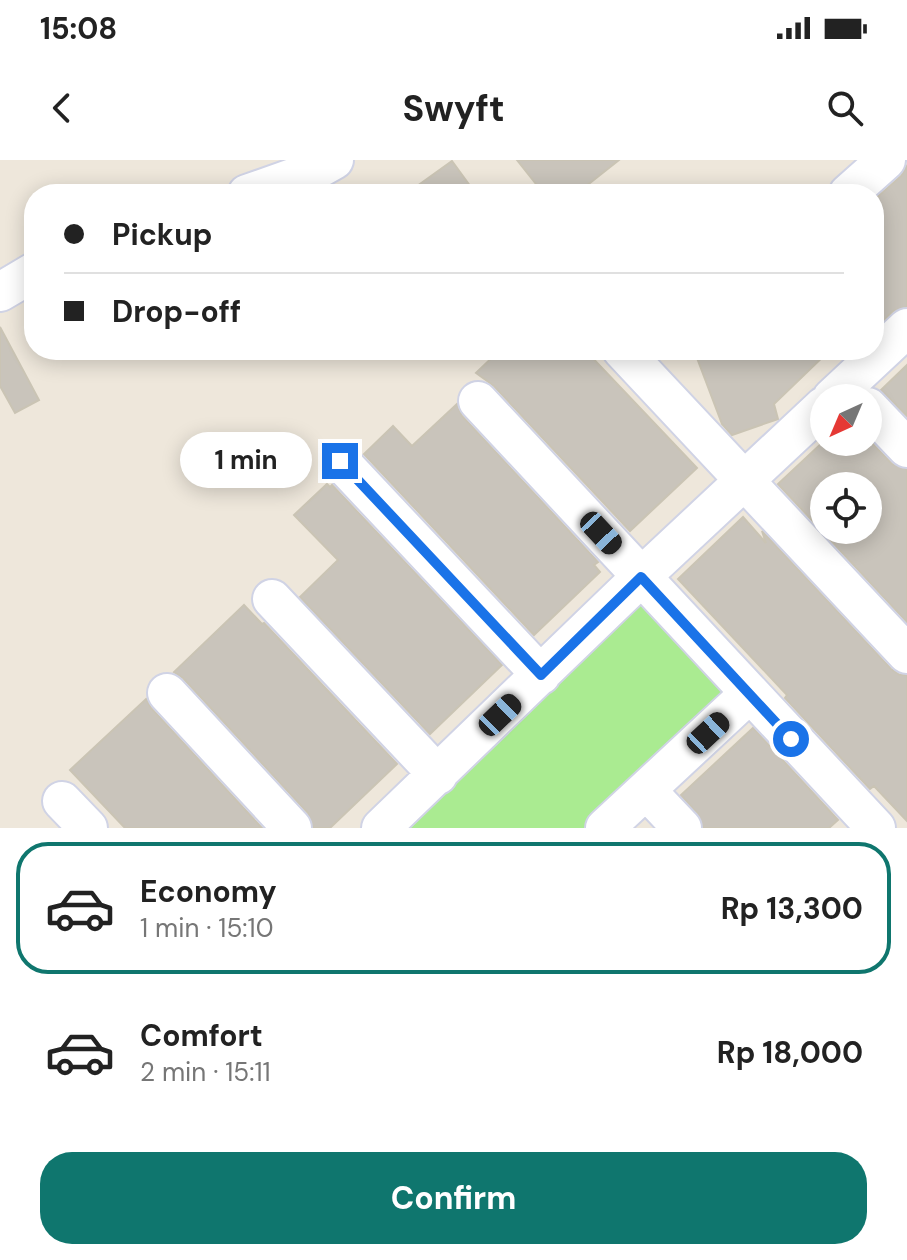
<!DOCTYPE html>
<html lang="en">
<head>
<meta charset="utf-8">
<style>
  :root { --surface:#fff; --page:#f2f2f2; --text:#222; --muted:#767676; --line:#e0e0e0; --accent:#0f766e }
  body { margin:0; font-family:"DM Sans",sans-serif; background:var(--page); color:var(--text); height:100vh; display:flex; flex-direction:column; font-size:30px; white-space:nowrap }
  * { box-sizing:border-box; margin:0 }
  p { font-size:26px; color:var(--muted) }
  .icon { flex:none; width:44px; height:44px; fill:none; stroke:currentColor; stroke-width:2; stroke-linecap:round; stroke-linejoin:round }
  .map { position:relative; height:668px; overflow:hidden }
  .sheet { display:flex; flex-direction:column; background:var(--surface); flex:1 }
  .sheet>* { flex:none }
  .top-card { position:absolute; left:24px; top:24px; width:860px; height:176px; border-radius:32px; box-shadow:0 4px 20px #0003; display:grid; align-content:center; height:176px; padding:0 40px; background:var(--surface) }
  .needle { width:52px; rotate:224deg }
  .fabs { position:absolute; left:810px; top:224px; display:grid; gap:16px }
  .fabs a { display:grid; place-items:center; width:72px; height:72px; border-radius:50%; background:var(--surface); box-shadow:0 4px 20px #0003; font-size:40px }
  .end { position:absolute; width:36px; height:36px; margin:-18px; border:10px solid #1a73e8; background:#fff; box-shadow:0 0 0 4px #fff }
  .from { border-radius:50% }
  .bubble { position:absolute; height:56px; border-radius:28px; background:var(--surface); box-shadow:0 4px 20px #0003; font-size:26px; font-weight:700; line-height:56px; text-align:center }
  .car { position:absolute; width:24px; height:48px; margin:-24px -12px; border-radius:10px; box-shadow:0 0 6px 2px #0007; background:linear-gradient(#222 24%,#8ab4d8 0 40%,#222 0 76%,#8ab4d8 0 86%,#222 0) }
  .top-card b { display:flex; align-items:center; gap:28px; height:76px; font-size:30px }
  .top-card b+b { border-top:2px solid var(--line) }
  .top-card i { width:20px; height:20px; background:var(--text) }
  ul { padding:14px 0 0; list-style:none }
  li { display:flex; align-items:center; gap:24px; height:132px; margin:0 16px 12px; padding:0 24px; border:4px solid transparent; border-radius:32px }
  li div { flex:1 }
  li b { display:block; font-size:30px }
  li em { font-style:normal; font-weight:700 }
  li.current { border-color:var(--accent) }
  li>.icon { width:72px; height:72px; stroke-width:1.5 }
  .button { display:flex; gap:16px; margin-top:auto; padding:16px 40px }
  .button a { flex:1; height:92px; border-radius:32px; background:var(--accent); color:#fff; font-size:32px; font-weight:700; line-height:92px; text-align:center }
  .status { display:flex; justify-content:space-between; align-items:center; height:56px; padding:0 40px; background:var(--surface); direction:ltr }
  .status svg { height:22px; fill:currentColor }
  header { display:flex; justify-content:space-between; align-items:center; height:104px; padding:0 40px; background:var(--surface); font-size:36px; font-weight:700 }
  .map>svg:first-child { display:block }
  .green { fill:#aaeb91 }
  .building { fill:#c9c4bb; stroke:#cac4b4; stroke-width:2; fill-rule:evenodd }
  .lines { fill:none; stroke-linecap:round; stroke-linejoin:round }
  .minor-casing { stroke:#d0d3e5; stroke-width:42 }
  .minor { stroke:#fff; stroke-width:38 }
  .route { stroke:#1a73e8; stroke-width:10 }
</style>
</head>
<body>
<div class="status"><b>15:08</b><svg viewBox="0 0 49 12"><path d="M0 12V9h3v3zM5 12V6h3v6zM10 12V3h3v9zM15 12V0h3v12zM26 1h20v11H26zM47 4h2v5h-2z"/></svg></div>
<header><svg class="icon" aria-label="back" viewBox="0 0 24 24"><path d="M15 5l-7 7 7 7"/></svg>Swyft<svg class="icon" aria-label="search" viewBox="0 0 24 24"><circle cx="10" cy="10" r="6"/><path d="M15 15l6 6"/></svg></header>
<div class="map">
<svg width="907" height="668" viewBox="0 0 907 668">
  <rect width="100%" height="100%" fill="#eee7db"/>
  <path class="green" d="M641,441L728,533L585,668H400Z"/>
  <path class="building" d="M517,0H619L576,34H544Z
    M452,1L476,34H406Z
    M907,6V147L893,151L884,160L874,150V40L901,16Z
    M0,167L39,240L15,253L0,226Z
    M500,190H585L697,308L630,371L494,226L476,213Z
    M694,190H830L774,244L778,259L732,275L722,264Z
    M907,205V256L881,230Z
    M457,244L462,256L598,402L594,405L600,412L534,475L364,294L393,266L412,286Z
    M868,279L892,304L907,309V462L778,324L824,281L868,282ZM824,326H868V370H824Z
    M327,324L330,327L332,325L502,505L430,574L300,437L338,400L294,355Z
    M743,357L766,383L762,371L891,509L900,515H907V661L874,626L870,629L785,538L787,535L678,419Z
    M244,445L262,464L264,463L397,604L330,668H313L308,653L183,518L174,512Z
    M146,539L151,548L262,668H125L70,610Z
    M753,568L838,660L829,668H703L698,654L681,635Z"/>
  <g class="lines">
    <defs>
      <path id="minor" d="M247,34L318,9L334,0
        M848,34L886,0
        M0,132L34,112
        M622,190L907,494
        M832,238L907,168
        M478,241L876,668
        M868,247L907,288
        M340,301L541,515
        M272,439L438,615
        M167,533L292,668
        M646,630L682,668
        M62,641L88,668
        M381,668L641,417L824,246
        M605,668L749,534"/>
    </defs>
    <use href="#minor" class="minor-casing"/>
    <use href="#minor" class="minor"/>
  </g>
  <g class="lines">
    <path class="route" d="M340,301L541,515L641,417L791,579"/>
  </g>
</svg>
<div class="fabs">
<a><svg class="needle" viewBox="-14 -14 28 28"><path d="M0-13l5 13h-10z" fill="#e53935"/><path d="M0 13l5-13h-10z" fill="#767676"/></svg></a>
<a><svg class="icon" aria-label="locate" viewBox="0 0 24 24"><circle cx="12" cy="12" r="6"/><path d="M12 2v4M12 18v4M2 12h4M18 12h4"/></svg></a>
</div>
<i class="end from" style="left:791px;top:579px"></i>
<i class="end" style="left:340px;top:301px"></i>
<div class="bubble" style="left:180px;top:272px;width:132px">1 min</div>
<i class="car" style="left:601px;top:373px;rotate:137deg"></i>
<i class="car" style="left:500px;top:555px;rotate:46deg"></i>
<i class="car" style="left:708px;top:573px;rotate:47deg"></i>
<div class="top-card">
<b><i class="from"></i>Pickup</b>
<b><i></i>Drop-off</b>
</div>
</div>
<section class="sheet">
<ul>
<li class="current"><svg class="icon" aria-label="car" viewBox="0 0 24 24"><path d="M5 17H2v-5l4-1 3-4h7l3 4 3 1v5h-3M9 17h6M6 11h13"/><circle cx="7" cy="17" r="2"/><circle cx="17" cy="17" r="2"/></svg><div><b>Economy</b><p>1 min · 15:10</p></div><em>Rp 13,300</em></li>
<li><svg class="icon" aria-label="car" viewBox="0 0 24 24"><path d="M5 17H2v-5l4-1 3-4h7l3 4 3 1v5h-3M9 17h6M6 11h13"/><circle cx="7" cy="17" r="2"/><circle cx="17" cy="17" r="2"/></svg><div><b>Comfort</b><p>2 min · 15:11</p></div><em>Rp 18,000</em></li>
</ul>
<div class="button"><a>Confirm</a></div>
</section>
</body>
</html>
